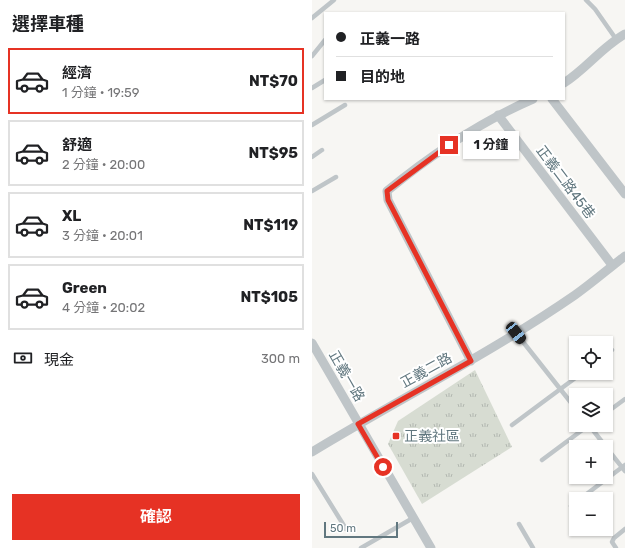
<!DOCTYPE html>
<html lang="zh-TW">
<head>
<meta charset="utf-8">
<style>
  :root { --surface:#fff; --page:#f6f6f6; --text:#202124; --muted:#757577; --line:#e0e0e0; --accent:#e63224 }
  body { margin:0; font-family:Rubik,"Noto Sans TC",sans-serif; background:var(--page); color:var(--text); height:100vh; display:flex; flex-direction:column; font-size:15px; white-space:nowrap }
  * { box-sizing:border-box; margin:0 }
  p { font-size:13px; color:var(--muted) }
  .icon { flex:none; width:22px; height:22px; fill:none; stroke:currentColor; stroke-width:2; stroke-linecap:round; stroke-linejoin:round }
  .map { position:relative; flex:1; overflow:hidden }
  .side { display:flex; flex-direction:column; background:var(--surface); width:312px }
  .side>* { flex:none }
  .guide { position:absolute; left:12px; top:12px; width:241px; height:88px; border-radius:0px; box-shadow:0 1px 3px #0004; display:grid; align-content:center; height:88px; padding:0 12px; background:var(--surface) }
  .fabs { position:absolute; left:257px; top:336px; display:grid; gap:8px }
  .fabs a { display:grid; place-items:center; width:44px; height:44px; border-radius:0px; background:var(--surface); box-shadow:0 1px 3px #0004; font-size:20px }
  .scale { position:absolute; left:12px; bottom:10px; width:74px; box-sizing:border-box; padding-left:4px; border:2px solid #61777f; border-top:0; font-size:11px; line-height:14px; white-space:nowrap; color:#61777f; -webkit-text-stroke:3px #fff; paint-order:stroke }
  .end { position:absolute; width:18px; height:18px; margin:-9px; border:5px solid #e63224; background:#fff; box-shadow:0 0 0 2px #fff }
  .from { border-radius:50% }
  .bubble { position:absolute; height:28px; border-radius:0px; background:var(--surface); box-shadow:0 1px 3px #0004; font-size:13px; font-weight:700; line-height:28px; text-align:center }
  .car { position:absolute; width:12px; height:24px; margin:-12px -6px; border-radius:5px; box-shadow:0 0 3px 1px #0007; background:linear-gradient(#222 24%,#8ab4d8 0 40%,#222 0 76%,#8ab4d8 0 86%,#222 0) }
  .guide b { display:flex; align-items:center; gap:14px; height:38px; font-size:15px }
  .guide b+b { border-top:1px solid var(--line) }
  .guide i { width:10px; height:10px; background:var(--text) }
  ul { padding:0; list-style:none }
  li { display:flex; align-items:center; gap:12px; height:66px; margin:0 8px 6px; padding:0 4px; border:2px solid var(--line); border-radius:0px }
  li div { flex:1 }
  li b { display:block; font-size:15px }
  li em { font-style:normal; font-weight:700 }
  li.on { border-color:var(--accent) }
  li>.icon { width:36px; height:36px; stroke-width:1.5 }
  h2 { padding:0 12px; font-size:18px; line-height:48px }
  .pay { display:flex; align-items:center; gap:10px; height:44px; padding:0 12px; font-size:15px }
  .pay p { margin-inline-start:auto }
  .cta { display:flex; gap:8px; margin-top:auto; padding:8px 12px }
  .cta a { flex:1; height:46px; border-radius:0px; background:var(--accent); color:#fff; font-size:16px; font-weight:700; line-height:46px; text-align:center }
  main { display:flex; flex:1; min-height:0 }
  .map>svg:first-child { display:block }
  .grass { fill:url(#grass-tufts) }
  .lines { fill:none; stroke-linecap:round; stroke-linejoin:round }
  .lane { stroke:#bfc5c8; stroke-width:4.5 }
  .street { stroke:#bfc5c8; stroke-width:9 }
  .route { stroke:#e63224; stroke-width:5 }
  .poi-dot { fill:#e63224; stroke:#fff; stroke-width:1.5 }
  .labels { text-anchor:middle; stroke-width:4; stroke-linejoin:round; paint-order:stroke }
  .street-label { font-size:14px; fill:#61777f; stroke:#fff }
  .poi-label { font-size:14px; fill:#61777f; stroke:#fff; text-anchor:start }
</style>
</head>
<body>
<main>
<section class="side">
<h2>選擇車種</h2>
<ul>
<li class="on"><svg class="icon" aria-label="car" viewBox="0 0 24 24"><path d="M5 17H2v-5l4-1 3-4h7l3 4 3 1v5h-3M9 17h6M6 11h13"/><circle cx="7" cy="17" r="2"/><circle cx="17" cy="17" r="2"/></svg><div><b>經濟</b><p>1 分鐘 · 19:59</p></div><em>NT$70</em></li>
<li><svg class="icon" aria-label="car" viewBox="0 0 24 24"><path d="M5 17H2v-5l4-1 3-4h7l3 4 3 1v5h-3M9 17h6M6 11h13"/><circle cx="7" cy="17" r="2"/><circle cx="17" cy="17" r="2"/></svg><div><b>舒適</b><p>2 分鐘 · 20:00</p></div><em>NT$95</em></li>
<li><svg class="icon" aria-label="car" viewBox="0 0 24 24"><path d="M5 17H2v-5l4-1 3-4h7l3 4 3 1v5h-3M9 17h6M6 11h13"/><circle cx="7" cy="17" r="2"/><circle cx="17" cy="17" r="2"/></svg><div><b>XL</b><p>3 分鐘 · 20:01</p></div><em>NT$119</em></li>
<li><svg class="icon" aria-label="car" viewBox="0 0 24 24"><path d="M5 17H2v-5l4-1 3-4h7l3 4 3 1v5h-3M9 17h6M6 11h13"/><circle cx="7" cy="17" r="2"/><circle cx="17" cy="17" r="2"/></svg><div><b>Green</b><p>4 分鐘 · 20:02</p></div><em>NT$105</em></li>
</ul>
<div class="pay"><svg class="icon" aria-label="cash" viewBox="0 0 24 24"><path d="M3 7h18v10H3z"/><circle cx="12" cy="12" r="2"/></svg>現金<p>300 m</p></div>
<div class="cta"><a>確認</a></div>
</section>
<div class="map">
<svg width="313" height="548" viewBox="0 0 313 548">
  <defs>
    <pattern id="grass-tufts" width="24" height="20" patternUnits="userSpaceOnUse"><rect width="24" height="20" fill="#d7dcd2"/><path d="M3 7l-1-3M5 7V3M7 7l1-3M15 17l-1-3M17 17v-4M19 17l1-3" fill="none" stroke="#b2b7b0"/></pattern>
  </defs>
  <rect width="100%" height="100%" fill="#f7f6f3"/>
  <path class="grass" d="M163,370L200,447L110,504L76,444L86,421Z"/>
  <g class="lines">
    <path class="lane" d="M274,0L283,9L304,39
      M0,18L22,0
      M0,56L13,40
      M0,88L13,80
      M0,125L33,105
      M0,157L10,150
      M0,191L24,177
      M204,333L264,409
      M294,355L300,350
      M294,413L313,399
      M200,425L270,373
      M277,425L294,447
      M294,447L313,471
      M230,460L277,425
      M0,474L34,529
      M268,499L313,465
      M259,506L264,502
      M207,524L221,548
      M49,548L101,518
      M304,548L300,542L302,538L313,529"/>
    <path class="street" d="M252,83C274,69 290,47 313,34
      M240,99L313,194
      M186,115L300,265
      M0,343L119,548
      M159,361L76,200L75,191C120,154 168,122 221,99
      M0,452C87,399 179,353 263,295C280,283 296,269 313,256"/>
  </g>
  <g class="lines">
    <path class="route" d="M71,467L46,424L159,361L76,200L75,191L137,145"/>
  </g>
  <rect class="poi-dot" x="80" y="432" width="8" height="8" rx="2"/>
  <g class="labels">
    <g class="street-label">
      <text transform="translate(254 182) rotate(53)" y="5">正義二路45巷</text>
      <text transform="translate(114 370) rotate(-29)" y="5">正義二路</text>
      <text transform="translate(35 376) rotate(60)" y="5">正義一路</text>
    </g>
    <g class="poi-label">
      <text x="92" y="441">正義社區</text>
    </g>
  </g>
</svg>
<div class="fabs">
<a><svg class="icon" aria-label="locate" viewBox="0 0 24 24"><circle cx="12" cy="12" r="6"/><path d="M12 2v4M12 18v4M2 12h4M18 12h4"/></svg></a>
<a><svg class="icon" aria-label="layers" viewBox="0 0 24 24"><path d="M12 4l9 5-9 5-9-5zM3 14l9 5 9-5"/></svg></a>
<a>+</a>
<a>−</a>
</div>
<div class="scale">50 m</div>
<i class="end from" style="left:71px;top:467px"></i>
<i class="end" style="left:137px;top:145px"></i>
<div class="bubble" style="left:151px;top:131px;width:56px">1 分鐘</div>
<i class="car" style="left:204px;top:333px;rotate:142deg"></i>
<div class="guide">
<b><i class="from"></i>正義一路</b>
<b><i></i>目的地</b>
</div>
</div>
</main>
</body>
</html>
